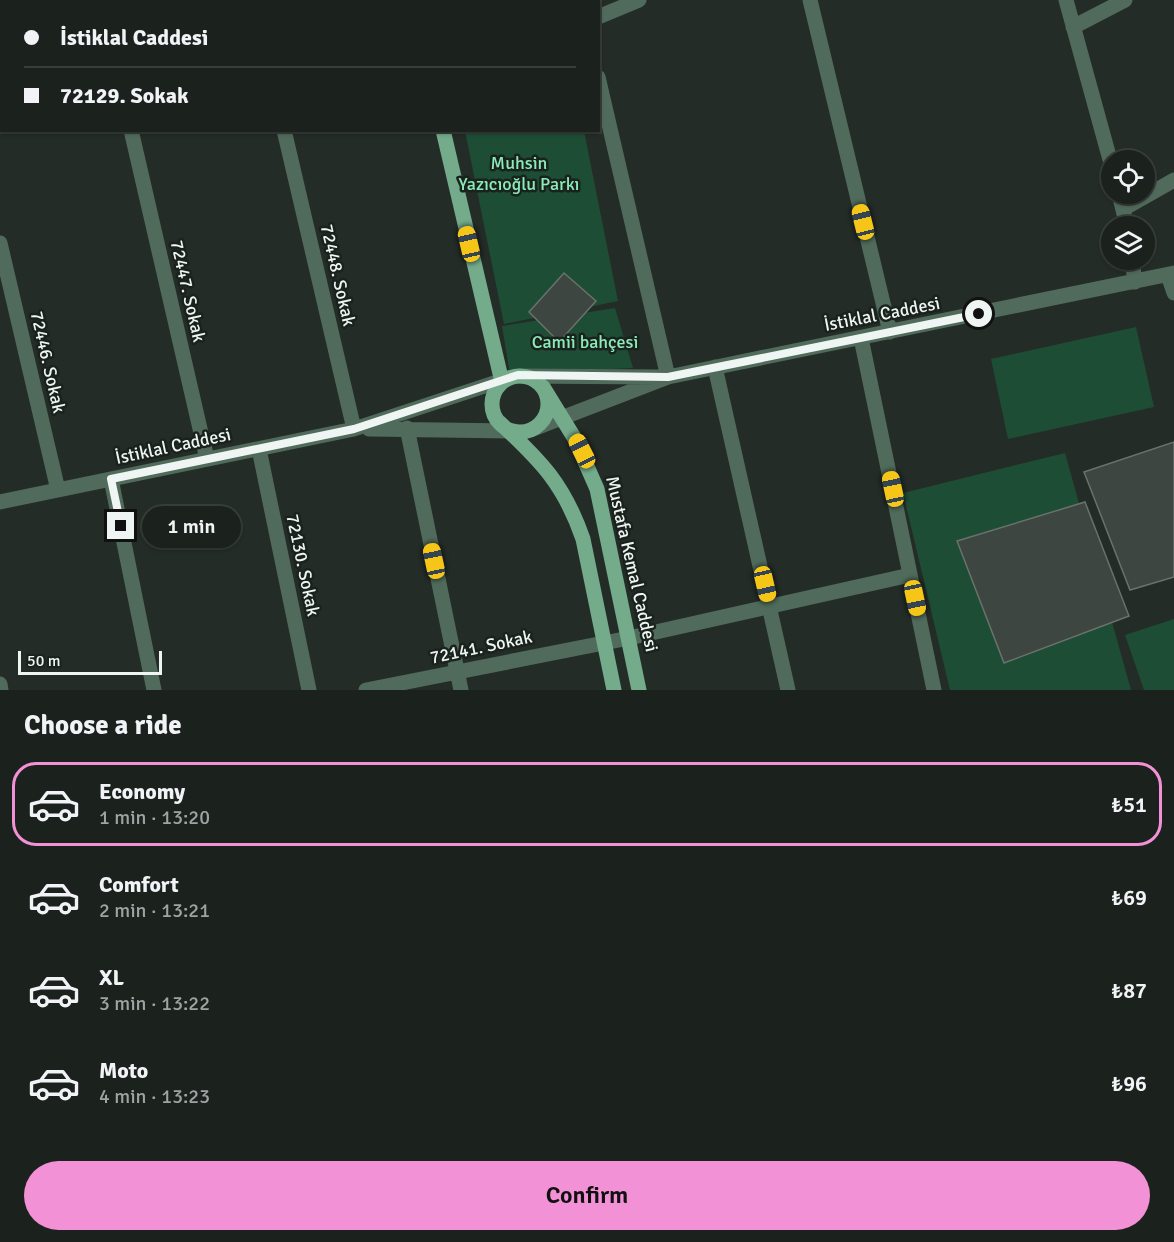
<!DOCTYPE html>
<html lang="en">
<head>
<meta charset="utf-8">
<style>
  :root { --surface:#1b211d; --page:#282e2a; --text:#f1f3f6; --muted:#a0a3a4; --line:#393e3b; --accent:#f391d6 }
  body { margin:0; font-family:Signika,sans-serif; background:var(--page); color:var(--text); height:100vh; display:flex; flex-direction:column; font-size:22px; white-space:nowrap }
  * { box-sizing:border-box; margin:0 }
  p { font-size:20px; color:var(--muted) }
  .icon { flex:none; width:33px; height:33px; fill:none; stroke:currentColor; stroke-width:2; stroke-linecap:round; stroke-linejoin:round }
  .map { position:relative; height:690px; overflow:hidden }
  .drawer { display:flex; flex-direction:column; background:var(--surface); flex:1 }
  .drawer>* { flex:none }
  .banner { position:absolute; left:0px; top:0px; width:600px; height:132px; box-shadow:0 2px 4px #0004,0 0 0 2px var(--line); display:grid; align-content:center; height:132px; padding:0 24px; background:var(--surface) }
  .fabs { position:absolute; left:1101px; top:150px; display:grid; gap:12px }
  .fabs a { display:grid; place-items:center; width:54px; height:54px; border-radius:50%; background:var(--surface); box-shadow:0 2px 4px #0004,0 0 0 2px var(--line); font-size:30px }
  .scale { position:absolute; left:18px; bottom:15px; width:144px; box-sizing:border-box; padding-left:6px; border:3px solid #eff5f2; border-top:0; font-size:16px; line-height:21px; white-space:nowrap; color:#eff5f2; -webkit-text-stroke:4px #1a221e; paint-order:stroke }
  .end { position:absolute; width:27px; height:27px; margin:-14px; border:8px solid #eff5f2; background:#111; box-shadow:0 0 0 3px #111 }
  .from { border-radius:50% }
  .bubble { position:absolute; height:42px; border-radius:21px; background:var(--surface); box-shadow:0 2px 4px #0004,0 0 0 2px var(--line); font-size:20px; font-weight:600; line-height:42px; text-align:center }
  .car { position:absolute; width:18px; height:36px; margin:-18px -9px; border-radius:8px; box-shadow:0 0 4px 2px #0007; background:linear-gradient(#f5c518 24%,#345 0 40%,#f5c518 0 76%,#345 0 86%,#f5c518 0) }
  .banner b { display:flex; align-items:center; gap:21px; height:57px; font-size:22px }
  .banner b+b { border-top:2px solid var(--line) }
  .banner i { width:15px; height:15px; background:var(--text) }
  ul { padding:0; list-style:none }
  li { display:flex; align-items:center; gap:18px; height:84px; margin:0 12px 9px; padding:0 12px; border:3px solid transparent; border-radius:24px }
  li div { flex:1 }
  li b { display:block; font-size:22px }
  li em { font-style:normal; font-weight:600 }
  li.selected { border-color:var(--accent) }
  li>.icon { width:54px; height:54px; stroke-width:1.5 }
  h2 { padding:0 24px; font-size:27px; line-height:72px }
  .action { display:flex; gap:12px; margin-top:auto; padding:12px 24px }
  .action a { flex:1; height:69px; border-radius:36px; background:var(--accent); color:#111; font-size:24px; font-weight:600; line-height:69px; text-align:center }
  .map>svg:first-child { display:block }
  .green { fill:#1e4d36 }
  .building { fill:#3d4640; stroke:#69726c; stroke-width:1.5 }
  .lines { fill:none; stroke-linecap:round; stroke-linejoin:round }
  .minor { stroke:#506b5b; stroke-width:15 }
  .major { stroke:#73ab8b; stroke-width:15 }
  .route { stroke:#eff5f2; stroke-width:8 }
  .labels { text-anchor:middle; stroke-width:5; stroke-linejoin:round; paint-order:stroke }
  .park-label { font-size:18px; fill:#8becb8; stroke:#1a221e }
  .street-label { font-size:18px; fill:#eff5f2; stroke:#1a221e }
</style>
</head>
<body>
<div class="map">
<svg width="1174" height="690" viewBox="0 0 1174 690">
  <rect width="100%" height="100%" fill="#242c27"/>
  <path class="green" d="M451,0H558L559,1H438Z
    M465,131H584L618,301L504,324Z
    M615,308L633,368L510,374L502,326Z
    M1136,327L1154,407L1008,439L991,359Z
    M1065,453L1131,690H950L903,493Z
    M1174,619V690H1144L1125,635Z"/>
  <path class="building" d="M564,273L596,301L559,342L529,312Z
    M1174,442V577L1130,590L1084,472Z
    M1085,502L1129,616L1004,663L957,541Z"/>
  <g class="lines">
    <path class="minor" d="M101,0V2
      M253,0L254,2
      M581,0V2
      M810,0L890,332
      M1066,0L1112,167
      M598,17L639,0
      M1073,27L1125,0
      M598,77L668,377
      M131,130L207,459
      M284,130L354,429
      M1119,194L1127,226
      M1123,209L1174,180
      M0,243L58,490
      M1132,260L1135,282
      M1168,275L1174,293
      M861,338L934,690
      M715,367L788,690
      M518,376L659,377
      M407,428L461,690
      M369,429L514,431
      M533,429L668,377L1174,273
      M259,449L309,690
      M111,479L154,690
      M0,502L354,429L509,378
      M0,684L1,690
      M366,690L629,638L910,575"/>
    <path class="major" d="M412,0V2
      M443,130L502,382
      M492 404a28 28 0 1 1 56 0a28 28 0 1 1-56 0Z
      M543,387L575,439L597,489L639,690
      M499,422C541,461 564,484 583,539L614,690"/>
  </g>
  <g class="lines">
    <path class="route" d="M121,526L111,479L354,429L518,375L668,377L979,314"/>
  </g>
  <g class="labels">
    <g class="park-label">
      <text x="519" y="169">Muhsin<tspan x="519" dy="21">Yazıcıoğlu Parkı</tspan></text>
      <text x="585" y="348">Camii bahçesi</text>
    </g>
    <g class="street-label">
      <text transform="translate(338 275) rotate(77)" y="6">72448. Sokak</text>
      <text transform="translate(188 291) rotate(77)" y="6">72447. Sokak</text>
      <text transform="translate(882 314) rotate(-11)" y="6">İstiklal Caddesi</text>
      <text transform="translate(48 362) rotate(77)" y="6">72446. Sokak</text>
      <text transform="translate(173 446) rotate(-12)" y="6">İstiklal Caddesi</text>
      <text transform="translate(632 564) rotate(77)" y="6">Mustafa Kemal Caddesi</text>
      <text transform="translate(303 565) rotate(78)" y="6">72130. Sokak</text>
      <text transform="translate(481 647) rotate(-12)" y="6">72141. Sokak</text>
    </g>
  </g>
</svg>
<div class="fabs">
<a><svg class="icon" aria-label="locate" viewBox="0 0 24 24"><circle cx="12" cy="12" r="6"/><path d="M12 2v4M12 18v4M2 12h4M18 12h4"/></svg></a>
<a><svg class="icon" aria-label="layers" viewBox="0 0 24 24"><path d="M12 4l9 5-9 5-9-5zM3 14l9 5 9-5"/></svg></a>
</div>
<div class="scale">50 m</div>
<i class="end from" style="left:979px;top:314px"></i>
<i class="end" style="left:121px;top:526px"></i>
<div class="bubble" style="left:142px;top:506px;width:99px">1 min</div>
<i class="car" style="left:863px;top:222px;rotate:346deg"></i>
<i class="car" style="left:469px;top:244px;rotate:347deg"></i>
<i class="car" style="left:582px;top:451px;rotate:333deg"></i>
<i class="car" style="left:893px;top:489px;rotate:348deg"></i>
<i class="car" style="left:434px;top:561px;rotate:348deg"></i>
<i class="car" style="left:765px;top:584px;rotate:167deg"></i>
<i class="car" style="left:915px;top:598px;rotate:168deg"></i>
<div class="banner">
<b><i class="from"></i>İstiklal Caddesi</b>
<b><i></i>72129. Sokak</b>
</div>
</div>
<section class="drawer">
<h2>Choose a ride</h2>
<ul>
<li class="selected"><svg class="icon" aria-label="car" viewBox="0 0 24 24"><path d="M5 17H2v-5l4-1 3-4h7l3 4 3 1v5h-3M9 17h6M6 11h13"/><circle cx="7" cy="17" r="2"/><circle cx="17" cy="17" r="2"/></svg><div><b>Economy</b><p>1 min · 13:20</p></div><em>₺51</em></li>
<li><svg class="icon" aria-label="car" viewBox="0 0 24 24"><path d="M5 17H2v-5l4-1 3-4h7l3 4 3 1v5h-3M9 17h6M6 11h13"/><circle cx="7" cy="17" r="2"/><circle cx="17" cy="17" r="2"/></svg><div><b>Comfort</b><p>2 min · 13:21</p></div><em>₺69</em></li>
<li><svg class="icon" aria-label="car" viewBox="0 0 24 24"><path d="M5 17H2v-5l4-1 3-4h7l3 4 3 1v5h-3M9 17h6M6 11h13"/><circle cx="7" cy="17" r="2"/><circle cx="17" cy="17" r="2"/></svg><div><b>XL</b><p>3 min · 13:22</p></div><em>₺87</em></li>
<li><svg class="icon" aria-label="car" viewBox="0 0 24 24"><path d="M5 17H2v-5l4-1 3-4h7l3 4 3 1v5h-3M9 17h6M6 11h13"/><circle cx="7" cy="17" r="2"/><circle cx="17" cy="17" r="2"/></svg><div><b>Moto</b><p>4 min · 13:23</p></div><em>₺96</em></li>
</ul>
<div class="action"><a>Confirm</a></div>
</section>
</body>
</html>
